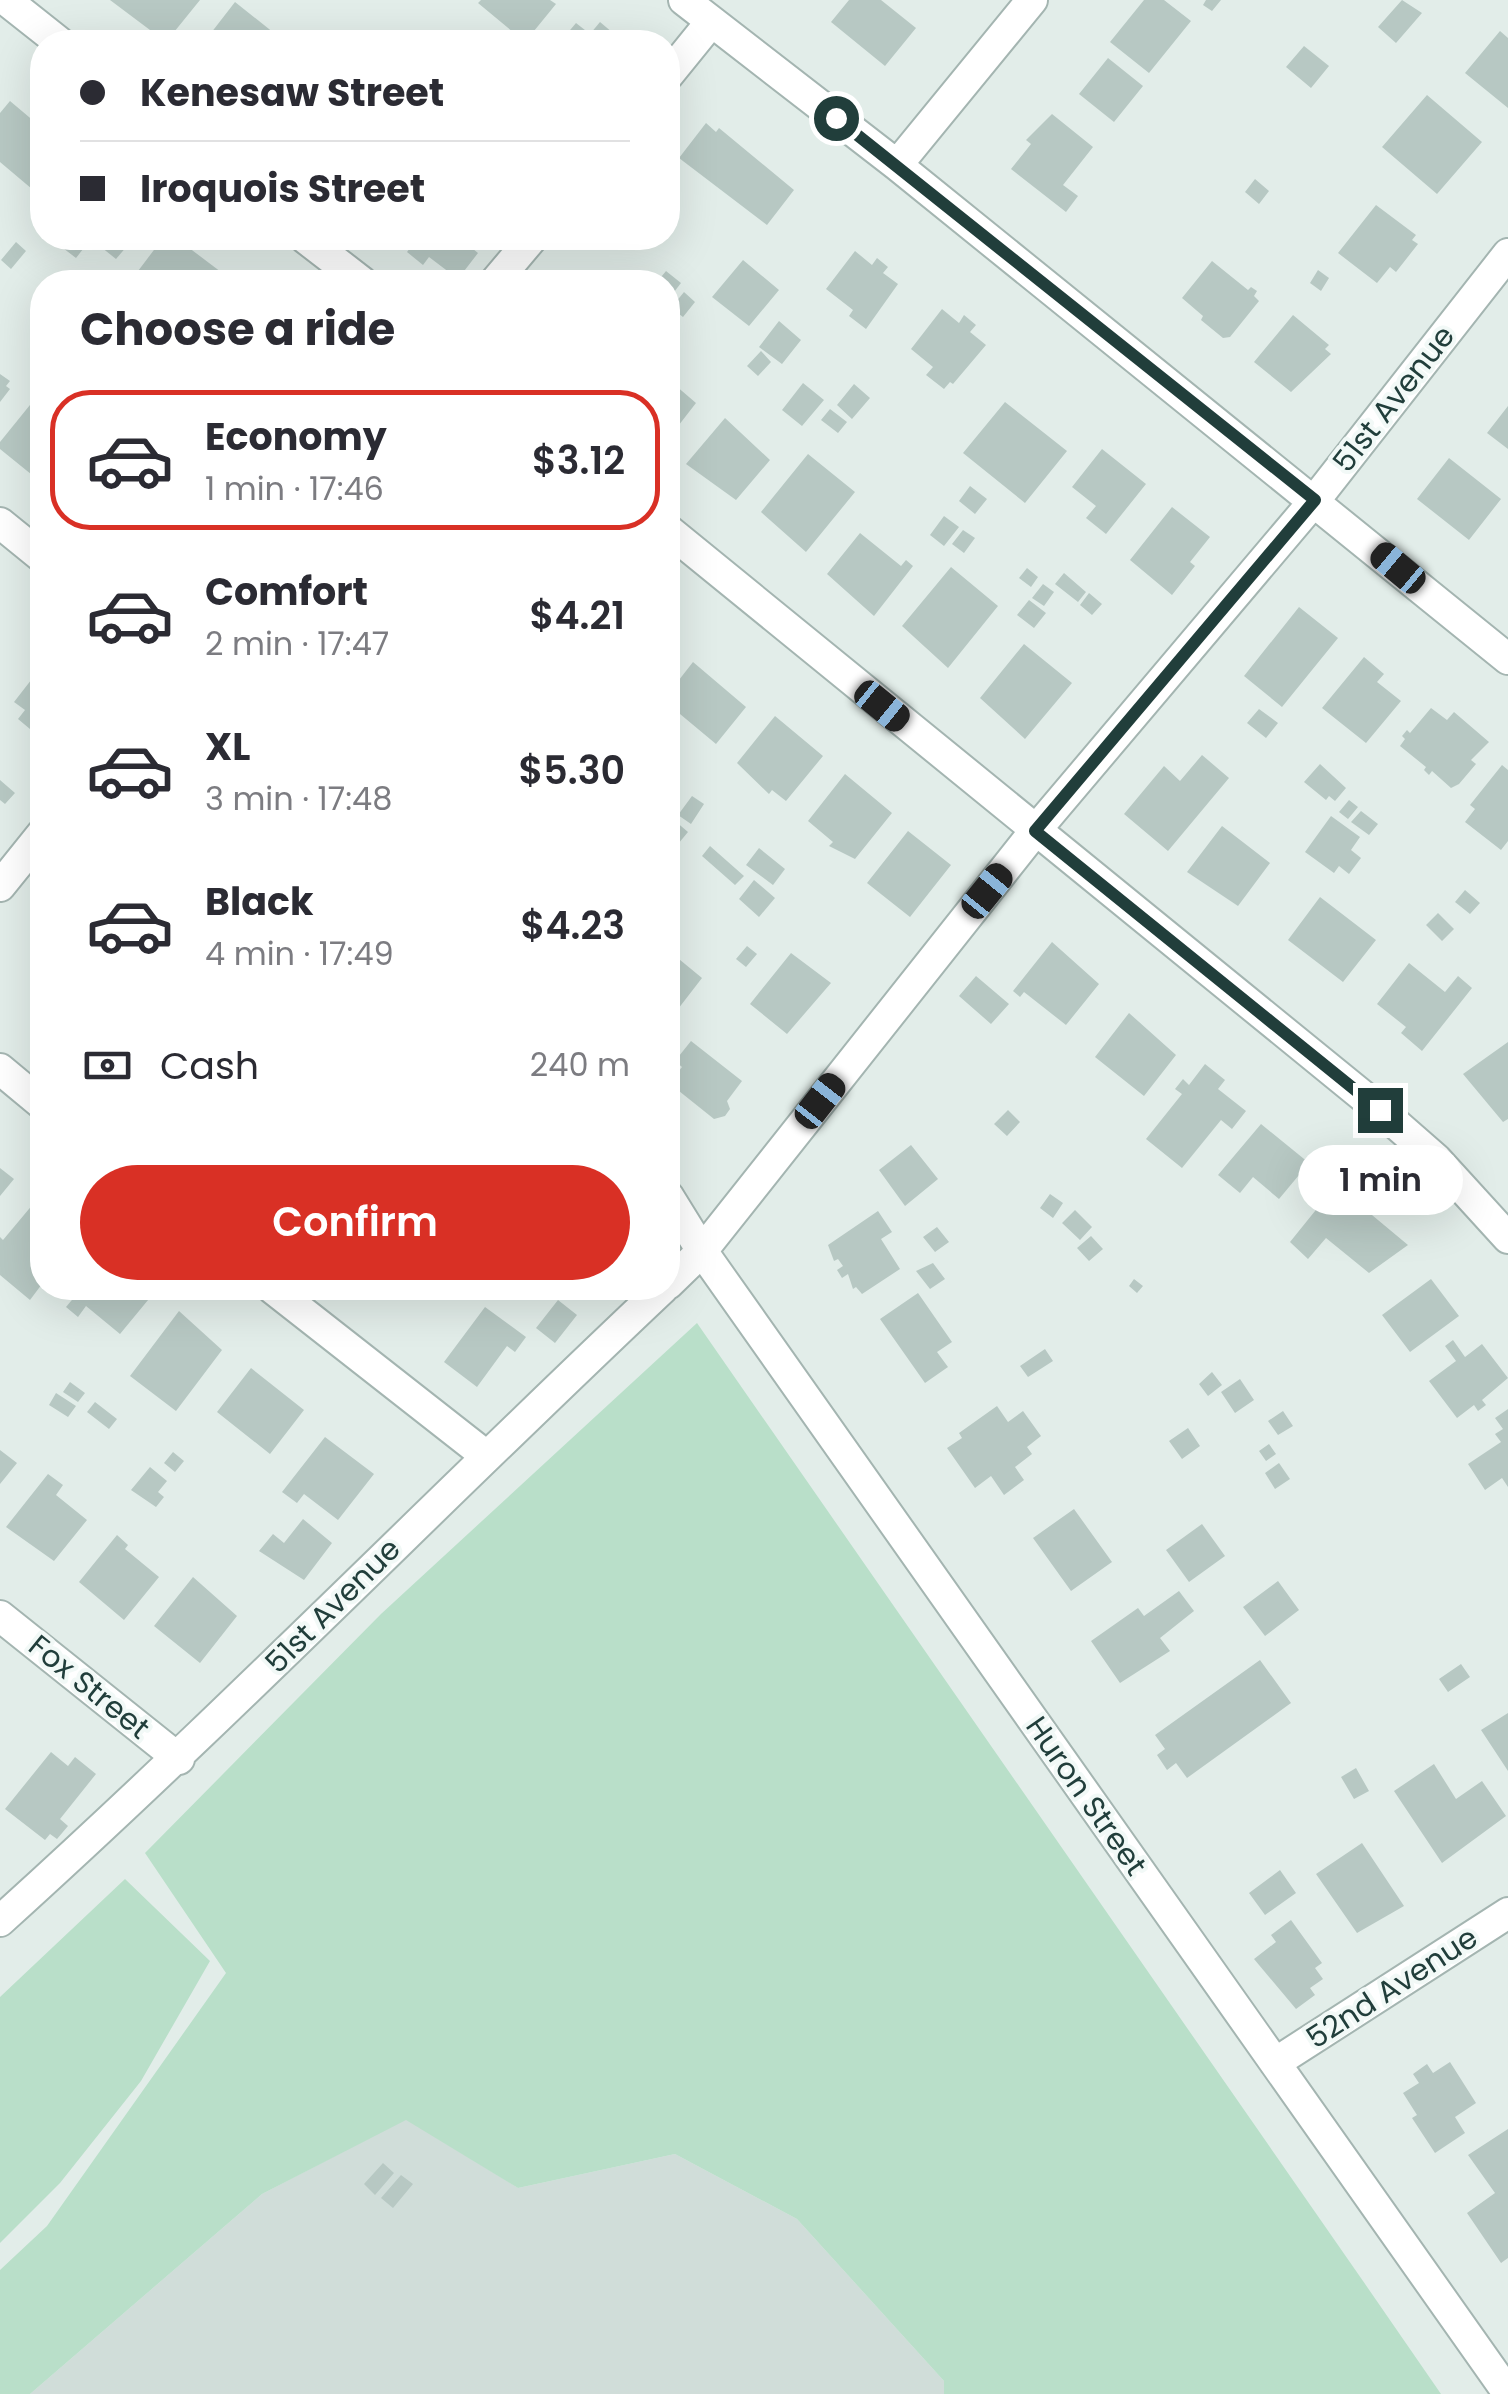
<!DOCTYPE html>
<html lang="en">
<head>
<meta charset="utf-8">
<style>
  :root { --surface:#fff; --page:#f7f7f7; --text:#2b2b33; --muted:#7c7c81; --line:#e1e1e2; --accent:#d93025 }
  body { margin:0; font-family:Poppins,sans-serif; background:var(--page); color:var(--text); height:100vh; display:flex; flex-direction:column; font-size:38px; white-space:nowrap }
  * { box-sizing:border-box; margin:0 }
  p { font-size:32px; color:var(--muted) }
  .icon { flex:none; width:55px; height:55px; fill:none; stroke:currentColor; stroke-width:2; stroke-linecap:round; stroke-linejoin:round }
  .map { position:relative; flex:1; overflow:hidden }
  .sheet { position:absolute; left:30px; top:270px; width:650px; height:1030px; display:flex; flex-direction:column; background:var(--surface); border-radius:40px; box-shadow:0 10px 40px #0002 }
  .sheet>* { flex:none }
  .banner { position:absolute; left:30px; top:30px; width:650px; height:220px; border-radius:40px; box-shadow:0 10px 40px #0002; display:grid; align-content:center; height:220px; padding:0 50px; background:var(--surface) }
  .end { position:absolute; width:45px; height:45px; margin:-22px; border:12px solid #213e3b; background:#fff; box-shadow:0 0 0 5px #fff }
  .from { border-radius:50% }
  .bubble { position:absolute; height:70px; border-radius:35px; background:var(--surface); box-shadow:0 10px 40px #0002; font-size:32px; font-weight:600; line-height:70px; text-align:center }
  .car { position:absolute; width:30px; height:60px; margin:-30px -15px; border-radius:12px; box-shadow:0 0 8px 2px #0007; background:linear-gradient(#222 24%,#8ab4d8 0 40%,#222 0 76%,#8ab4d8 0 86%,#222 0) }
  .banner b { display:flex; align-items:center; gap:35px; height:95px; font-size:38px }
  .banner b+b { border-top:2px solid var(--line) }
  .banner i { width:25px; height:25px; background:var(--text) }
  ul { padding:0; list-style:none }
  li { display:flex; align-items:center; gap:30px; height:140px; margin:0 20px 15px; padding:0 30px; border:5px solid transparent; border-radius:40px }
  li div { flex:1 }
  li b { display:block; font-size:38px }
  li em { font-style:normal; font-weight:600 }
  li.active { border-color:var(--accent) }
  li>.icon { width:90px; height:90px; stroke-width:1.5 }
  h2 { padding:0 50px; font-size:45px; line-height:120px }
  .pay { display:flex; align-items:center; gap:25px; height:110px; padding:0 50px; font-size:38px }
  .pay p { margin-inline-start:auto }
  .cta { display:flex; gap:20px; margin-top:auto; padding:20px 50px }
  .cta a { flex:1; height:115px; border-radius:60px; background:var(--accent); color:#fff; font-size:40px; font-weight:600; line-height:115px; text-align:center }
  .map>svg:first-child { display:block }
  .built { fill:#d0ddd9 }
  .green { fill:#b9dfc9 }
  .building { fill:#b7c8c3 }
  .lines { fill:none; stroke-linecap:round; stroke-linejoin:round }
  .street-casing { stroke:#a4b5b1; stroke-width:34 }
  .street { stroke:#fff; stroke-width:30 }
  .route { stroke:#213e3b; stroke-width:12 }
  .labels { text-anchor:middle; stroke-width:8; stroke-linejoin:round; paint-order:stroke }
  .street-label { font-size:30px; fill:#213e3b; stroke:#f2f9f7 }
</style>
</head>
<body>
<div class="map">
<svg width="1508" height="2394" viewBox="0 0 1508 2394">
  <rect width="100%" height="100%" fill="#e2ede9"/>
  <path class="built" d="M406,2119L518,2188L675,2154L797,2219L944,2381V2394H30L262,2194Z"/>
  <path class="green" d="M697,1323L1363,2281L1441,2394H944V2381L797,2219L675,2154L518,2188L406,2120L262,2194L30,2394H0V2270L47,2226L226,1973L145,1853L381,1614Z
    M125,1879L210,1961L141,2081L60,2183L0,2243V1997Z"/>
  <path class="building" d="M110,0H200L166,42Z
    M481,0H550L556,4L525,42L478,3Z
    M849,0H881L916,28L885,66L831,22Z
    M1144,0H1164L1191,21L1149,73L1110,42Z
    M1206,0H1221L1212,11L1203,5Z
    M1402,0L1422,13L1396,43L1378,27Z
    M235,2L274,33L266,42H204Z
    M600,22L619,38L615,42H560L576,23L590,34Z
    M1500,31L1508,38V108L1465,73Z
    M1304,46L1329,66L1311,88L1286,67Z
    M1108,58L1143,86L1114,122L1079,94Z
    M1427,95L1482,142L1437,194L1382,147Z
    M10,101L42,128V177L32,189L0,162V113Z
    M1052,114L1093,147L1063,185L1078,196L1066,212L1011,169L1031,144L1026,140Z
    M706,123L716,132L719,128L794,190L767,225L679,158Z
    M1255,179L1269,191L1259,204L1245,192Z
    M1376,205L1416,235L1412,240L1418,244L1396,272L1390,267L1377,283L1338,253Z
    M65,238H134L116,259L91,239L76,258L59,245Z
    M163,238H176L221,272L213,282H145L135,275Z
    M404,238H465L462,240L478,253L458,279L429,257L423,265L407,252L413,244Z
    M16,242L26,251L11,269L1,260Z
    M855,251L872,265L877,258L888,267L883,273L898,284L866,329L849,316L853,310L826,289Z
    M743,260L779,290L749,326L712,297Z
    M1212,261L1248,290L1251,287L1257,291L1254,296L1259,301L1230,337L1223,338L1201,320L1203,316L1182,298Z
    M1318,270L1329,278L1321,291L1310,283Z
    M666,271L681,283L671,296L668,282H657Z
    M684,292L695,302L683,317L671,308Z
    M942,309L959,323L964,315L976,325L970,332L986,345L953,384L950,382L944,389L926,375L933,367L911,349Z
    M1293,315L1329,345L1325,349L1331,354L1291,392L1254,362Z
    M779,321L801,340L782,364L759,347Z
    M761,351L771,362L758,376L747,366Z
    M0,374L10,381L6,386L10,389L0,402Z
    M668,379L696,403L668,439Z
    M803,383L824,400L802,426L782,410Z
    M854,384L870,398L852,419L837,405Z
    M34,400L42,407V483L0,449V442Z
    M1005,402L1067,451L1025,503L963,453Z
    M1508,406V449L1487,433Z
    M830,409L847,422L838,433L821,420Z
    M725,418L770,460L736,500L686,464Z
    M1102,449L1146,484L1106,534L1086,518L1096,506L1072,487Z
    M808,454L855,492L806,552L761,512Z
    M1449,458L1501,499L1469,540L1417,499Z
    M970,486L987,499L975,514L959,501Z
    M1172,507L1210,537L1190,562L1195,566L1172,595L1130,560Z
    M944,516L959,527L944,546L930,535Z
    M963,530L975,538L964,553L952,544Z
    M860,533L901,566L906,560L913,566L874,616L827,574Z
    M951,567L998,606L948,668L902,626Z
    M1027,568L1038,577L1031,587L1019,578Z
    M1064,573L1086,592L1078,602L1055,584Z
    M1043,584L1054,592L1044,606L1032,598Z
    M1089,593L1102,604L1092,615L1080,605Z
    M1029,600L1046,613L1034,628L1017,615Z
    M1299,607L1338,638L1282,707L1244,676Z
    M1024,644L1072,683L1025,739L980,698Z
    M1364,657L1384,674L1377,682L1401,701L1366,743L1322,708Z
    M693,662L746,707L716,744L668,704V694Z
    M42,666V739L18,719L25,710L14,702Z
    M1431,708L1447,720L1454,712L1489,742L1471,760L1476,764L1459,784L1451,788L1432,771L1429,775L1424,770L1426,767L1400,746L1405,739L1402,736L1407,730L1410,733Z
    M1259,709L1278,723L1266,738L1247,723Z
    M775,716L823,756L786,801L772,790L769,794L737,763Z
    M1202,755L1229,778L1168,851L1124,814L1164,766L1180,781Z
    M1320,764L1346,788L1335,801L1329,796L1326,800L1304,782Z
    M1502,765L1508,770V841L1501,850L1465,822L1475,809L1470,805Z
    M845,774L892,813L855,859L829,846L833,842L808,821Z
    M0,780L15,793L5,804L0,800Z
    M692,796L704,804L691,824L678,815Z
    M1349,800L1358,807L1348,819L1339,812Z
    M1361,811L1378,824L1369,835L1351,822Z
    M668,815L688,832L678,844L668,835Z
    M1331,816L1360,837L1351,850L1361,858L1349,874L1339,866L1334,873L1305,852Z
    M1222,826L1270,863L1238,906L1187,872Z
    M908,831L951,865L910,917L867,883Z
    M710,846L744,876L735,885L702,856Z
    M759,848L785,869L773,885L746,865Z
    M754,880L775,898L759,917L739,899Z
    M1465,890L1480,903L1470,914L1455,902Z
    M1320,897L1376,940L1343,982L1288,940Z
    M1438,913L1454,929L1442,941L1426,925Z
    M1052,942L1099,984L1066,1025L1024,992L1020,997L1013,991Z
    M747,946L757,954L746,967L736,959Z
    M668,950L702,978L668,1022Z
    M791,953L831,983L787,1034L750,1004Z
    M1409,963L1445,992L1458,976L1472,988L1422,1051L1401,1033L1406,1027L1377,1004Z
    M976,976L1009,1004L991,1024L959,996Z
    M1129,1013L1176,1055L1144,1096L1095,1057Z
    M691,1041L742,1081L727,1101L730,1109L725,1116L714,1119L669,1083L682,1067L675,1061Z
    M1508,1042V1119L1503,1122L1463,1074Z
    M1205,1064L1225,1080L1218,1089L1246,1111L1232,1129L1221,1120L1182,1168L1146,1139L1182,1094L1175,1089L1183,1079L1189,1085Z
    M1008,1110L1020,1122L1007,1136L994,1124Z
    M1261,1124L1309,1163L1279,1199L1253,1177L1240,1193L1218,1175Z
    M911,1145L938,1179L905,1206L879,1170Z
    M0,1168L14,1179L0,1196Z
    M1336,1185L1408,1245L1369,1273L1326,1238L1308,1259L1290,1242Z
    M1050,1194L1063,1203L1053,1218L1040,1208Z
    M39,1197L42,1284L30,1300L0,1275V1237L3,1240Z
    M1075,1210L1092,1227L1080,1240L1062,1223Z
    M878,1211L892,1232L881,1239L900,1269L862,1294L856,1287L853,1289L848,1274L842,1278L837,1270L843,1266L838,1259L834,1261L828,1245Z
    M937,1227L949,1242L935,1252L923,1237Z
    M1091,1236L1103,1249L1089,1261L1077,1248Z
    M933,1263L945,1279L930,1289L916,1271Z
    M1134,1279L1143,1286L1137,1293L1129,1286Z
    M1431,1279L1459,1316L1410,1352L1382,1315Z
    M82,1288H146L153,1294L120,1334L86,1306L78,1317L66,1307Z
    M405,1288H431L421,1300Z
    M918,1293L952,1342L937,1352L948,1367L925,1383L880,1319Z
    M558,1300L577,1315L555,1343L536,1328Z
    M485,1307L526,1337L515,1352L507,1346L477,1387L444,1362Z
    M179,1311L222,1350L176,1411L130,1376Z
    M1453,1340L1465,1357L1482,1344L1508,1378L1482,1400L1486,1405L1478,1411L1474,1405L1457,1418L1429,1381L1456,1361L1445,1346Z
    M1045,1349L1053,1361L1028,1377L1020,1366Z
    M251,1368L304,1410L270,1454L217,1412Z
    M1212,1372L1222,1385L1208,1396L1199,1384Z
    M1240,1379L1254,1400L1235,1413L1221,1392Z
    M70,1382L85,1393L78,1402L63,1392Z
    M56,1393L76,1406L68,1417L49,1405Z
    M95,1402L117,1419L109,1429L87,1412Z
    M997,1406L1008,1422L1023,1411L1041,1436L1027,1447L1032,1454L1015,1467L1024,1480L1004,1495L991,1476L975,1488L947,1448L962,1438L959,1433Z
    M1508,1409V1487L1502,1478L1485,1490L1468,1464L1501,1442L1495,1434L1503,1429L1495,1418Z
    M1283,1411L1293,1426L1278,1435L1268,1421Z
    M1188,1428L1200,1446L1182,1459L1169,1441Z
    M325,1437L374,1474L338,1520L304,1494L297,1503L282,1492Z
    M1269,1444L1276,1454L1266,1461L1259,1451Z
    M0,1450L17,1463L0,1484Z
    M173,1452L184,1461L175,1472L164,1463Z
    M1279,1463L1290,1479L1275,1489L1265,1473Z
    M150,1467L167,1481L158,1492L164,1497L156,1507L131,1490Z
    M48,1474L63,1485L56,1495L87,1520L54,1561L6,1527Z
    M1074,1509L1112,1562L1071,1591L1033,1538Z
    M303,1519L332,1543L304,1580L259,1551L273,1534L284,1543Z
    M1202,1524L1225,1556L1189,1582L1166,1550Z
    M117,1535L128,1545L125,1549L159,1577L124,1620L79,1582Z
    M193,1577L237,1616L200,1663L154,1626Z
    M1278,1581L1299,1610L1265,1636L1243,1607Z
    M1179,1591L1194,1611L1160,1638L1170,1651L1120,1683L1091,1641L1138,1608L1144,1616Z
    M1260,1660L1291,1703L1187,1778L1176,1763L1167,1770L1157,1755L1165,1749L1155,1735Z
    M1461,1664L1470,1677L1448,1692L1439,1679Z
    M1508,1713V1771L1481,1730Z
    M51,1752L68,1766L75,1757L96,1774L60,1819L68,1826L57,1839L50,1834L45,1840L5,1809Z
    M1434,1764L1456,1799L1482,1781L1506,1816L1442,1863L1394,1791Z
    M1356,1768L1369,1791L1354,1799L1341,1777Z
    M1362,1843L1404,1906L1357,1933L1316,1874Z
    M1280,1870L1296,1893L1265,1915L1249,1893Z
    M1291,1920L1322,1963L1315,1968L1323,1979L1310,1988L1315,1995L1296,2009L1254,1959L1276,1942L1271,1935Z
    M1450,2062L1476,2103L1455,2117L1465,2133L1435,2153L1412,2118L1417,2115L1403,2093L1419,2083L1413,2074L1427,2064L1433,2073Z
    M1508,2129V2258L1501,2263L1467,2213L1495,2193L1468,2155Z
    M383,2163L394,2173L375,2195L364,2184Z
    M401,2175L413,2184L393,2208L381,2198Z"/>
  <g class="lines">
    <defs>
      <path id="street" d="M6,0L59,42
        M684,0L897,165L1508,659
        M668,75L711,22
        M897,165L1032,0
        M305,238L362,282
        M495,282L532,238
        M0,523L42,557
        M668,530L1380,1110L1436,1159L1508,1238
        M0,886L42,834
        M0,1069L42,1104
        M668,1196L702,1251L1508,2393
        M668,1284L702,1251L1035,831L1315,500L1508,254
        M272,1288L485,1455
        M0,1616L179,1759
        M0,1921C227,1716 441,1497 663,1288
        M1275,2063L1508,1913"/>
    </defs>
    <use href="#street" class="street-casing"/>
    <use href="#street" class="street"/>
  </g>
  <g class="lines">
    <path class="route" d="M836,118L1315,500L1035,831L1380,1110"/>
  </g>
  <g class="labels">
    <g class="street-label">
      <text transform="translate(1394 399) rotate(-52)" y="10">51st Avenue</text>
      <text transform="translate(333 1606) rotate(-45)" y="10">51st Avenue</text>
      <text transform="translate(89 1687) rotate(39)" y="10">Fox Street</text>
      <text transform="translate(1086 1796) rotate(55)" y="10">Huron Street</text>
      <text transform="translate(1392 1988) rotate(-33)" y="10">52nd Avenue</text>
    </g>
  </g>
</svg>
<i class="end from" style="left:836px;top:118px"></i>
<i class="end" style="left:1380px;top:1110px"></i>
<div class="bubble" style="left:1298px;top:1145px;width:165px">1 min</div>
<i class="car" style="left:1398px;top:568px;rotate:310deg"></i>
<i class="car" style="left:882px;top:706px;rotate:129deg"></i>
<i class="car" style="left:987px;top:891px;rotate:39deg"></i>
<i class="car" style="left:820px;top:1101px;rotate:38deg"></i>
<div class="banner">
<b><i class="from"></i>Kenesaw Street</b>
<b><i></i>Iroquois Street</b>
</div>
<section class="sheet">
<h2>Choose a ride</h2>
<ul>
<li class="active"><svg class="icon" aria-label="car" viewBox="0 0 24 24"><path d="M5 17H2v-5l4-1 3-4h7l3 4 3 1v5h-3M9 17h6M6 11h13"/><circle cx="7" cy="17" r="2"/><circle cx="17" cy="17" r="2"/></svg><div><b>Economy</b><p>1 min · 17:46</p></div><em>$3.12</em></li>
<li><svg class="icon" aria-label="car" viewBox="0 0 24 24"><path d="M5 17H2v-5l4-1 3-4h7l3 4 3 1v5h-3M9 17h6M6 11h13"/><circle cx="7" cy="17" r="2"/><circle cx="17" cy="17" r="2"/></svg><div><b>Comfort</b><p>2 min · 17:47</p></div><em>$4.21</em></li>
<li><svg class="icon" aria-label="car" viewBox="0 0 24 24"><path d="M5 17H2v-5l4-1 3-4h7l3 4 3 1v5h-3M9 17h6M6 11h13"/><circle cx="7" cy="17" r="2"/><circle cx="17" cy="17" r="2"/></svg><div><b>XL</b><p>3 min · 17:48</p></div><em>$5.30</em></li>
<li><svg class="icon" aria-label="car" viewBox="0 0 24 24"><path d="M5 17H2v-5l4-1 3-4h7l3 4 3 1v5h-3M9 17h6M6 11h13"/><circle cx="7" cy="17" r="2"/><circle cx="17" cy="17" r="2"/></svg><div><b>Black</b><p>4 min · 17:49</p></div><em>$4.23</em></li>
</ul>
<div class="pay"><svg class="icon" aria-label="cash" viewBox="0 0 24 24"><path d="M3 7h18v10H3z"/><circle cx="12" cy="12" r="2"/></svg>Cash<p>240 m</p></div>
<div class="cta"><a>Confirm</a></div>
</section>
</div>
</body>
</html>
